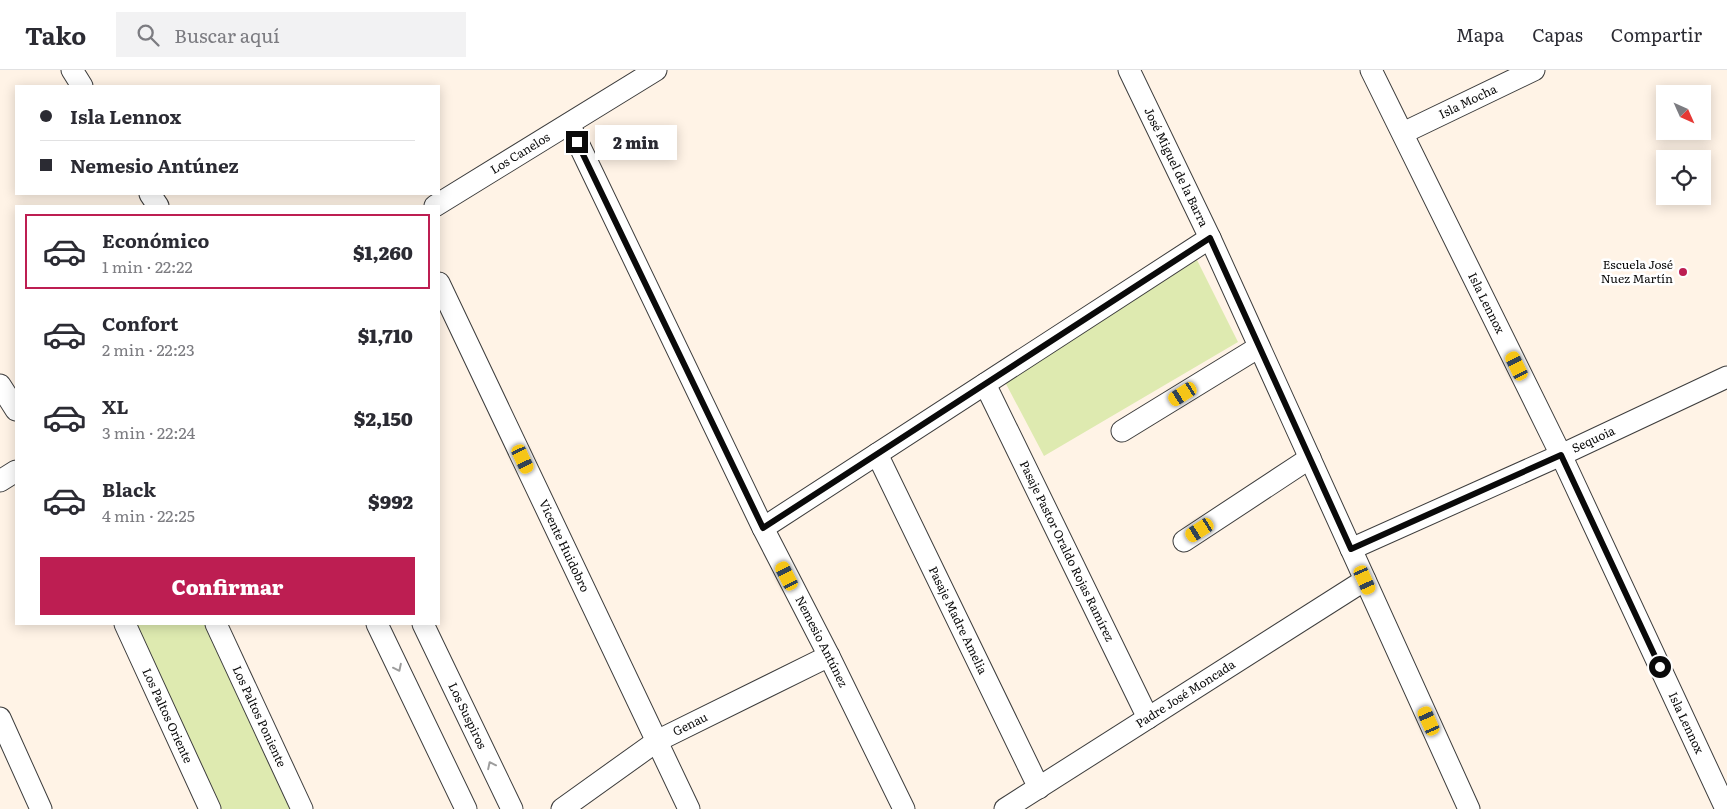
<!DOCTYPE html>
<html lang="es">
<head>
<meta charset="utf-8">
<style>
  :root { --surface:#fff; --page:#f2f2f3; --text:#2b2b33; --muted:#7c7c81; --line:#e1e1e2; --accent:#bd1e52 }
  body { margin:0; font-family:Literata,serif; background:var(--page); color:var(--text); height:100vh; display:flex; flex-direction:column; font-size:19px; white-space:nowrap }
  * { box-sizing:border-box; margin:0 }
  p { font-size:16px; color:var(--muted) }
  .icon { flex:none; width:28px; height:28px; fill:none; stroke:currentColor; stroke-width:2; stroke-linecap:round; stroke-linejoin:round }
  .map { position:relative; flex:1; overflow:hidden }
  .details { position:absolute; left:15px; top:135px; width:425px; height:420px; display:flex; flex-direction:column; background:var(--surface); border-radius:0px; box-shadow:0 2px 12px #0003 }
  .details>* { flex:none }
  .top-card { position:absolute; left:15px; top:15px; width:425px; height:110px; border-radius:0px; box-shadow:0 2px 12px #0003; display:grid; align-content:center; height:110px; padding:0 25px; background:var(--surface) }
  .needle { width:32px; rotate:135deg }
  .tools { position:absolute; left:1656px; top:15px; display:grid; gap:10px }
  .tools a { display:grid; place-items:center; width:55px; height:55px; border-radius:0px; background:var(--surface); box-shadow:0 2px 12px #0003; font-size:25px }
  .end { position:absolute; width:22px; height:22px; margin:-11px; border:6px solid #0a0a0a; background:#fff; box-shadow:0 0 0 2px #fff }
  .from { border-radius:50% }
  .bubble { position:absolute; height:35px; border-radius:0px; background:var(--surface); box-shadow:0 2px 12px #0003; font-size:16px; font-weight:800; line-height:35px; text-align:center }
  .car { position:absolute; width:15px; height:30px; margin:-15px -8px; border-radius:6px; box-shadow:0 0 4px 1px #0007; background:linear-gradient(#f5c518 24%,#345 0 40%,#f5c518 0 76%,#345 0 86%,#f5c518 0) }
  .top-card b { display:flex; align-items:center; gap:18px; height:48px; font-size:19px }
  .top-card b+b { border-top:1px solid var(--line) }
  .top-card i { width:12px; height:12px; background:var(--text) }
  ul { padding:9px 0 0; list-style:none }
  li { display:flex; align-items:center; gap:15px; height:75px; margin:0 10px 8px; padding:0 15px; border:2px solid transparent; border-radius:0px }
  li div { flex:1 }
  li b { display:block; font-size:19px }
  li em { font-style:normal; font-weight:800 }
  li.on { border-color:var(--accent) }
  li>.icon { width:45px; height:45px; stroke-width:1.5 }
  .button { display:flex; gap:10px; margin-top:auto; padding:10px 25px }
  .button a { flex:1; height:58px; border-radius:0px; background:var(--accent); color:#fff; font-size:20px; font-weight:800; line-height:58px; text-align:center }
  header { display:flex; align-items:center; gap:30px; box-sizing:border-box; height:70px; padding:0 25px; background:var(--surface); border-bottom:1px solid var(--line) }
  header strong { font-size:24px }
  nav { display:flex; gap:28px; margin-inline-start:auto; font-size:18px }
  .search { width:350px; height:45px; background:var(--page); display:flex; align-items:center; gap:12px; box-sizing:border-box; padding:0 18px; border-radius:0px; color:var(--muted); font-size:19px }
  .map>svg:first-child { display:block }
  .green { fill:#deeab0 }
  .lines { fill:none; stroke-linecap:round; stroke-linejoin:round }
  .minor-casing { stroke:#3d3d3d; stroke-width:23 }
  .minor { stroke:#fff; stroke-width:21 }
  .oneway { stroke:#9d9d9d }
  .route { stroke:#0a0a0a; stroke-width:6 }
  .poi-dot { fill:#bd1e52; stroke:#fff; stroke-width:2 }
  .labels { text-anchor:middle; stroke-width:5; stroke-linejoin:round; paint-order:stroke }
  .street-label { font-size:12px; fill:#0a0a0a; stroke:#fff }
  .poi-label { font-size:12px; fill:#0a0a0a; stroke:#fff; text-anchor:end }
</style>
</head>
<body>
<header>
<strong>Tako</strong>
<div class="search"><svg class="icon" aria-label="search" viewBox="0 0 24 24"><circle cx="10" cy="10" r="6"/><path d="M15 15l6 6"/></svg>Buscar aquí</div>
<nav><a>Mapa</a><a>Capas</a><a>Compartir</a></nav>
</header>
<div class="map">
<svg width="1727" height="739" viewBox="0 0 1727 739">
  <rect width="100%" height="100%" fill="#fff3e6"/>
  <path class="green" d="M1197,190L1238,272L1044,386L1005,312Z
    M133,554H206L292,739H220Z"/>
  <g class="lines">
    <defs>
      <g id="minor">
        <path d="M72,0L82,16"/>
        <path id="s1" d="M1129,0L1210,168L1469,739"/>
        <path id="s2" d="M1371,0L1561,385L1726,739"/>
        <path id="s3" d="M569,54L763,458L829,586L904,739"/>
        <path id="s4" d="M1403,63L1534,0"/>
        <path d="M150,124L158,136"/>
        <path id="s5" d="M435,136L656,0"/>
        <path id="s6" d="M439,213L689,739"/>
        <path id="s7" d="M985,314L1148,648"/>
        <path d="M0,315L16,340"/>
        <path d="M1122,361L1259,277"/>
        <path id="s8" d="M877,384L1039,718"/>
        <path d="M0,411L16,401"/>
        <path d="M763,458L1210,168"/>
        <path d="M1184,471L1310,388"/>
        <path id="s9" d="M1351,479L1561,385L1727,307"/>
        <path id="s10" d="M125,554L210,739"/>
        <path id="s11" d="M216,554L302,739"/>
        <path d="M377,554L466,739"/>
        <path id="s12" d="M423,554L512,739"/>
        <path d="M0,648L41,739"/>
        <path id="s13" d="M562,739L657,671L829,586"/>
        <path id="s14" d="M1005,739L1365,510"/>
      </g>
    </defs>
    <use href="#minor" class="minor-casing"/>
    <use href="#minor" class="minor"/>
  </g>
  <defs><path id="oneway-chevron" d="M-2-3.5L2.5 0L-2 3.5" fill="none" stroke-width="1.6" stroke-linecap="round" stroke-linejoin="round" transform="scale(1.25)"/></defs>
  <g class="oneway">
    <use href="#oneway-chevron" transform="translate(398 598) rotate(64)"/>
    <use href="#oneway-chevron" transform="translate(491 695) rotate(-116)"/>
  </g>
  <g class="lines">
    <path class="route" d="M577,72L763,458L1210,168L1351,479L1561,385L1660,597"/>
  </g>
  <circle class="poi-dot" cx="1683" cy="202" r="5"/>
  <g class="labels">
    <g class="street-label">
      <text dy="4" stroke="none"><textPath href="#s4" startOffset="72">Isla Mocha</textPath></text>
      <text dy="4" stroke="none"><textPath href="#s5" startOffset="100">Los Canelos</textPath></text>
      <text dy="4" stroke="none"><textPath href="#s1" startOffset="108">José Miguel de la Barra</textPath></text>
      <text dy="4" stroke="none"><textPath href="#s2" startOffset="260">Isla Lennox</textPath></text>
      <text dy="4" stroke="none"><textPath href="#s9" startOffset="266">Sequoia</textPath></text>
      <text dy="4" stroke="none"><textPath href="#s6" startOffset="291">Vicente Huidobro</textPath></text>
      <text dy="4" stroke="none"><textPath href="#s7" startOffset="186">Pasaje Pastor Oraldo Rojas Ramírez</textPath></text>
      <text dy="4" stroke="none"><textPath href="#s8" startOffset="185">Pasaje Madre Amelia</textPath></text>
      <text dy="4" stroke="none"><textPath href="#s3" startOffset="576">Nemesio Antúnez</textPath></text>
      <text dy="4" stroke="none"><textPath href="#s14" startOffset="214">Padre José Moncada</textPath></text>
      <text dy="4" stroke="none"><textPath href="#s10" startOffset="101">Los Paltos Oriente</textPath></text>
      <text dy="4" stroke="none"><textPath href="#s11" startOffset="102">Los Paltos Poniente</textPath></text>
      <text dy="4" stroke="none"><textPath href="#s12" startOffset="102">Los Suspiros</textPath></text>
      <text dy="4" stroke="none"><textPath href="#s2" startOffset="725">Isla Lennox</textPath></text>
      <text dy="4" stroke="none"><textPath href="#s13" startOffset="154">Genau</textPath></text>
    </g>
    <g class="poi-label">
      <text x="1673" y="199">Escuela José<tspan x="1673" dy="14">Nuez Martín</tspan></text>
    </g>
  </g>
</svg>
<div class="tools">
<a><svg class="needle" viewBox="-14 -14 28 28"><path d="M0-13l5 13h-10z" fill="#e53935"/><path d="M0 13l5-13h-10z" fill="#7c7c81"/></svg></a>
<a><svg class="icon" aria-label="locate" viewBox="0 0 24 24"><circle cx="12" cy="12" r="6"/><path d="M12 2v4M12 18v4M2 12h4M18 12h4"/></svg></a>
</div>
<i class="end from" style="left:1660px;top:597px"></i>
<i class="end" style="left:577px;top:72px"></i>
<div class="bubble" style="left:595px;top:55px;width:82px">2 min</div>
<i class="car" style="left:1517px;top:296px;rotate:334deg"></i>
<i class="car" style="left:1183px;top:324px;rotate:238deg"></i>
<i class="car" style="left:523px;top:389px;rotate:155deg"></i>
<i class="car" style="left:1200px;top:460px;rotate:237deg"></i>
<i class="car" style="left:787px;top:506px;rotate:333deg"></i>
<i class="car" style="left:1365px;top:510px;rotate:156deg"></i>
<i class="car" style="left:1429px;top:651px;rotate:336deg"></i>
<div class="top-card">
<b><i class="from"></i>Isla Lennox</b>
<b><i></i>Nemesio Antúnez</b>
</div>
<section class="details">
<ul>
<li class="on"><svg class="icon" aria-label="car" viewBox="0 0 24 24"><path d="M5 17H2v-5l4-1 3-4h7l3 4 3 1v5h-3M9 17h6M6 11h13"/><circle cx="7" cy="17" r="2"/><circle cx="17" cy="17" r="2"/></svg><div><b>Económico</b><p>1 min · 22:22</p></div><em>$1,260</em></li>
<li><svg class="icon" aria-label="car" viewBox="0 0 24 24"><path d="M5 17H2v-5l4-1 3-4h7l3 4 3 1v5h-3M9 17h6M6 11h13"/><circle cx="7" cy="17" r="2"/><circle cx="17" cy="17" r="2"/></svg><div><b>Confort</b><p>2 min · 22:23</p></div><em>$1,710</em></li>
<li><svg class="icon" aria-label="car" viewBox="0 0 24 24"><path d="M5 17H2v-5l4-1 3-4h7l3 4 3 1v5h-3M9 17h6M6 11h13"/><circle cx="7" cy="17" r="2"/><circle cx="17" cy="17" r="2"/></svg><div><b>XL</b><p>3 min · 22:24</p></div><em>$2,150</em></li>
<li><svg class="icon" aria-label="car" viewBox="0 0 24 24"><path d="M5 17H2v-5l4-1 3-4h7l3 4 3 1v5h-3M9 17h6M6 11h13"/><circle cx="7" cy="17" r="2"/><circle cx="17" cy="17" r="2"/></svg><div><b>Black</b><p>4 min · 22:25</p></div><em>$992</em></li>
</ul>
<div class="button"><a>Confirmar</a></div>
</section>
</div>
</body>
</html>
